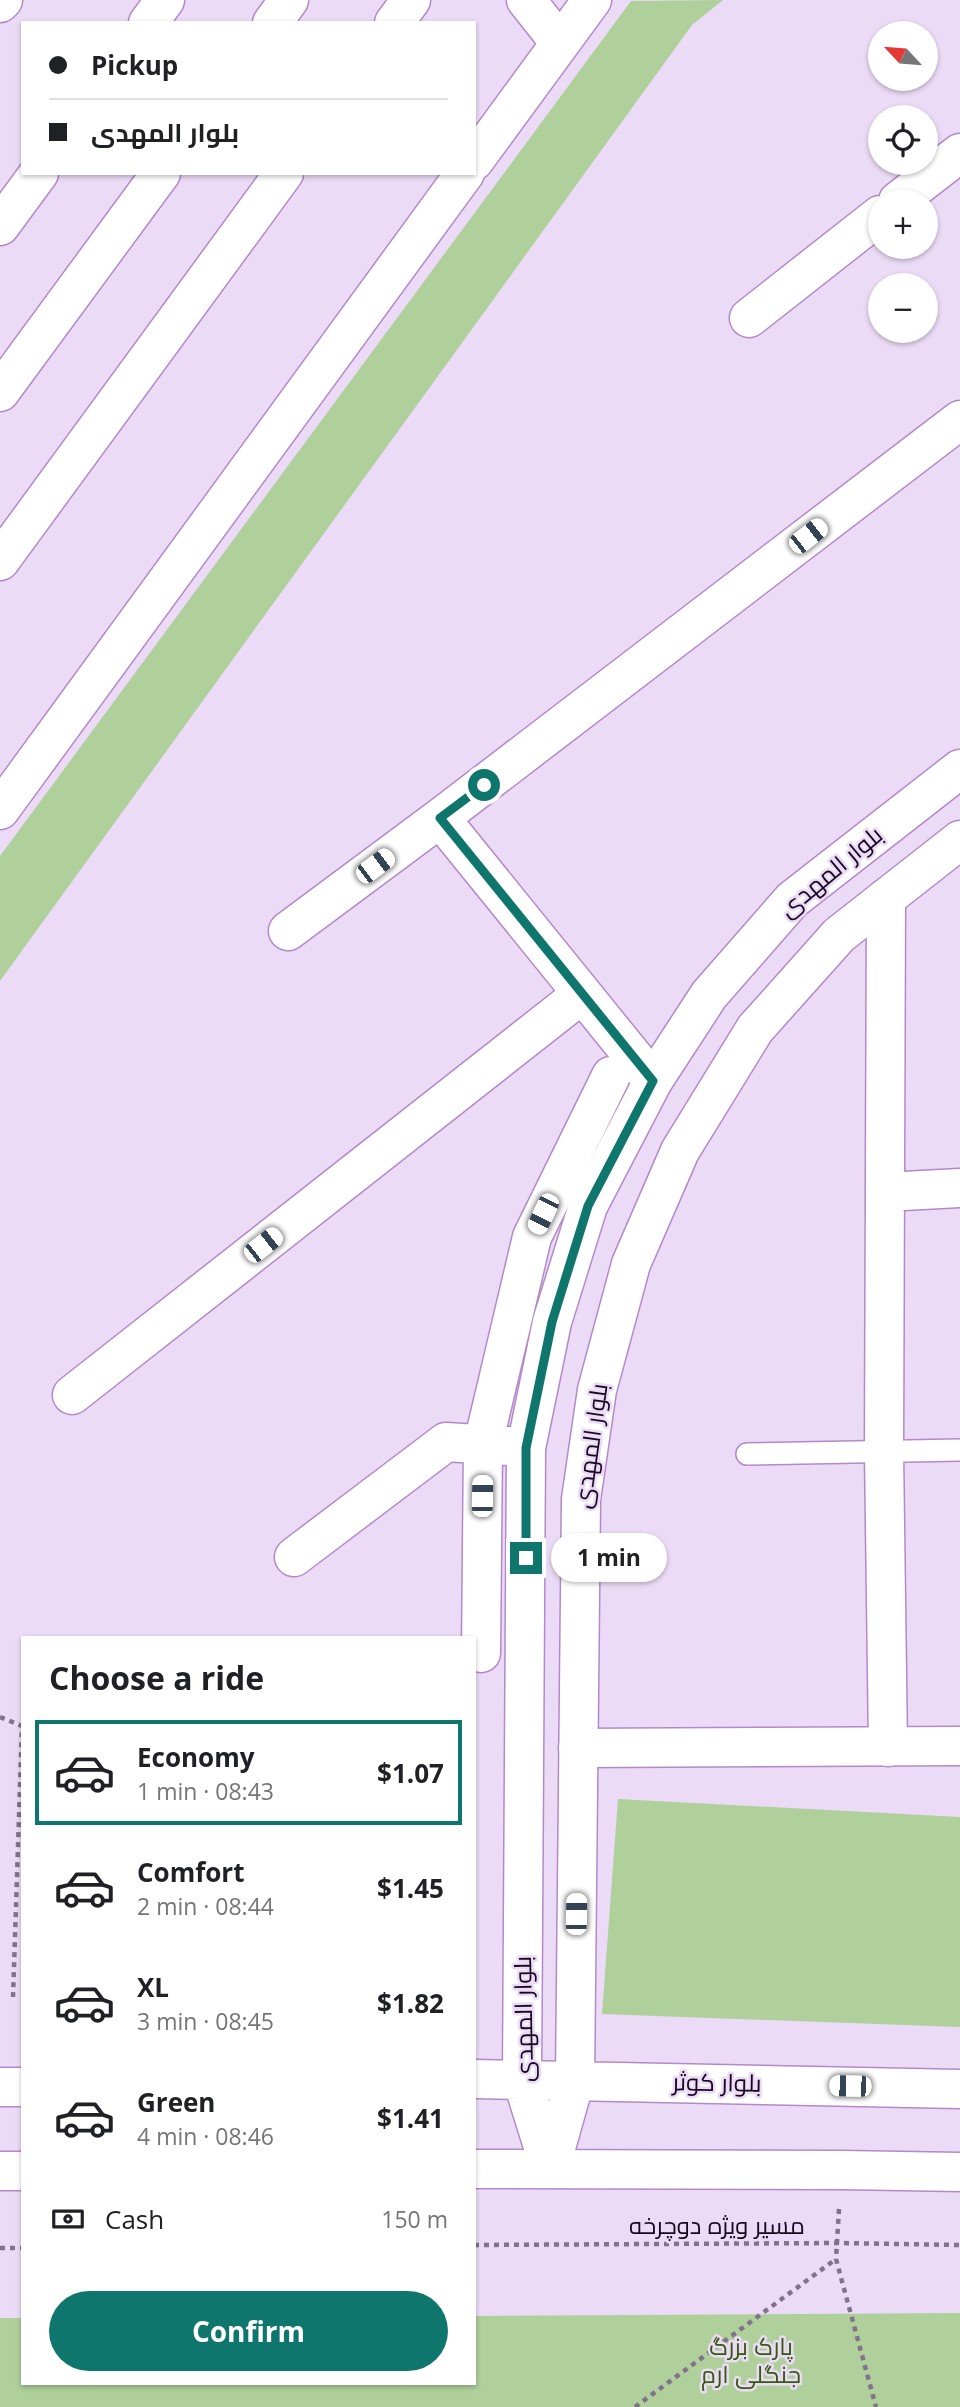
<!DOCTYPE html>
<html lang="en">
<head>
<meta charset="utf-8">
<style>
  :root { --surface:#fff; --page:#f6f6f6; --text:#202124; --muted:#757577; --line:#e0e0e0; --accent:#0f766e }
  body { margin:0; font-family:"Open Sans",Cairo,sans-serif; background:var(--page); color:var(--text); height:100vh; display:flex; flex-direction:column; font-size:26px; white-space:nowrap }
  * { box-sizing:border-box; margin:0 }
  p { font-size:23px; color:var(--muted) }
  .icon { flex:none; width:38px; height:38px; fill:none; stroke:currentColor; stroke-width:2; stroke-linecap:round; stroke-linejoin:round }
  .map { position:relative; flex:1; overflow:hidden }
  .drawer { position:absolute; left:21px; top:1636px; width:455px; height:749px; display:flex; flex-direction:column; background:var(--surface); border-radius:0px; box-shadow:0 2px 5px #0004 }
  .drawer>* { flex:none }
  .banner { position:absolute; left:21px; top:21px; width:455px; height:154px; border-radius:0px; box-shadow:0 2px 5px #0004; display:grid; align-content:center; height:154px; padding:0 28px; background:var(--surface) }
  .needle { width:46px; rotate:296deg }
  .buttons { position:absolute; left:868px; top:21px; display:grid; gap:14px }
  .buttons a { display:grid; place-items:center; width:70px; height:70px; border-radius:50%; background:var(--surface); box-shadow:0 2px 5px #0004; font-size:35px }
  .end { position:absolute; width:32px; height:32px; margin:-16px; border:9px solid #0f766e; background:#fff; box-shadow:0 0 0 4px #fff }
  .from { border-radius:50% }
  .bubble { position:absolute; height:49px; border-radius:24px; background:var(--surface); box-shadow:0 2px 5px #0004; font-size:23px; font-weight:700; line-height:49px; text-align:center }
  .car { position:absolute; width:21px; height:42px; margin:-21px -10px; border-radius:9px; box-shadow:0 0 5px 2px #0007; background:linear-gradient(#fff 24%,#345 0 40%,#fff 0 76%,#345 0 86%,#fff 0) }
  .banner b { display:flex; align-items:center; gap:24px; height:66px; font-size:26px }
  .banner b+b { border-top:2px solid var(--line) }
  .banner i { width:18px; height:18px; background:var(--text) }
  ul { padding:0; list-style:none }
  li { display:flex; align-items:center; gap:21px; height:105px; margin:0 14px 10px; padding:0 14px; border:4px solid transparent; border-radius:0px }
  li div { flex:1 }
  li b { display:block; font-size:26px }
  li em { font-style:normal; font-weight:700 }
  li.selected { border-color:var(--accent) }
  li>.icon { width:63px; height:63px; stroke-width:1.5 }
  h2 { padding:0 28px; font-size:32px; line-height:84px }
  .pay { display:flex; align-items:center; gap:18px; height:77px; padding:0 28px; font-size:26px }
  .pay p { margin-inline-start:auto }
  .action { display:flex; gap:14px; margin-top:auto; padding:14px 28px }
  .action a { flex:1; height:80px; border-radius:42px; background:var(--accent); color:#fff; font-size:28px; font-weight:700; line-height:80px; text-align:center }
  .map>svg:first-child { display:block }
  .green { fill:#afcf9b }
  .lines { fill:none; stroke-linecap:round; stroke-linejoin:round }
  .service-casing { stroke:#b489ca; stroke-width:24 }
  .minor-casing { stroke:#b489ca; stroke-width:41 }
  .tertiary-casing { stroke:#b489ca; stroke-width:41 }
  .secondary-casing { stroke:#b489ca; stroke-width:41 }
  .path { stroke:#82728b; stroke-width:4.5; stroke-dasharray:5 5; stroke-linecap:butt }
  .service { stroke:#fff; stroke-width:21 }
  .minor { stroke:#fff; stroke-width:38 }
  .tertiary { stroke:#fff; stroke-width:38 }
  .secondary { stroke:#fff; stroke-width:38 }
  .route { stroke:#0f766e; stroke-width:9 }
  .labels { text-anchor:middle; stroke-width:5; stroke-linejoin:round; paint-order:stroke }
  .street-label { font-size:24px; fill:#18081f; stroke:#ecdbf6 }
  .park-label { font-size:24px; fill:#325b0c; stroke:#ecdbf6 }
</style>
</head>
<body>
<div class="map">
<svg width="960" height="2407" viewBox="0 0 960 2407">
  <rect width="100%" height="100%" fill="#ecdbf6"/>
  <path class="green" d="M723,0L692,25L0,981V856L631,1Z
    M618,1799L960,1817V2027L602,2014Z
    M960,2313V2407H0V2318H23V2384H474V2316Z"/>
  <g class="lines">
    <defs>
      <path id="service" d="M747,1454L960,1450"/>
      <path id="minor" d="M526,0L560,43
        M148,23L165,0
        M272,23L289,0
        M394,23L411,0
        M474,161L592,0
        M898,201L960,153
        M0,226L39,173
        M749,318L880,215
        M0,392L161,173
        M0,561L284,173
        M0,810L465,173
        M440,818L653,1081
        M886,898L884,1451L888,1747
        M288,931L440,818L960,420
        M885,1192L960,1188
        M72,1395L582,994
        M294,1557L446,1442L509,1446
        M481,1653L483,1444L532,1237L611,1076"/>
      <path id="tertiary" d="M578,1748L960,1746"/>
      <path id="secondary" d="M0,3L3,0
        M474,2079L960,2089
        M0,2087H23
        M474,2169L842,2170L960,2172
        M550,2169L522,2079L526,1448L552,1322L588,1206L653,1081L709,995L792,900L960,769
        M550,2169L575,2080L581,1499L597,1390L631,1264L680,1151L755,1029L839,935L960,840
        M0,2171H23"/>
    </defs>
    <use href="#service" class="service-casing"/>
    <use href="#minor" class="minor-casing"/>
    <use href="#tertiary" class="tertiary-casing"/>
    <use href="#secondary" class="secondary-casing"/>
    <path class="path" d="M0,1717L22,1726L13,1997
      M839,2209L836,2259L876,2407
      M474,2245L837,2243L960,2245
      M0,2248H23
      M635,2407L836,2259"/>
    <use href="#service" class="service"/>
    <use href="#minor" class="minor"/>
    <use href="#tertiary" class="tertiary"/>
    <use href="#secondary" class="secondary"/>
  </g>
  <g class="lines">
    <path class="route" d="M484,785L440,818L653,1081L588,1206L552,1322L526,1448V1558"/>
  </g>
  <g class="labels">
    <g class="street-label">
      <text transform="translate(831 872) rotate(-40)" y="8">بلوار المهدی</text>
      <text transform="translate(591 1446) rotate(-82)" y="8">بلوار المهدی</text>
      <text transform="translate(524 2019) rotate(-91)" y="8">بلوار المهدی</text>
      <text transform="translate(717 2083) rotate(1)" y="8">بلوار کوثر</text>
      <text x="717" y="2234">مسیر ویژه دوچرخه</text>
    </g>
    <g class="park-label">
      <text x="751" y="2355">پارک بزرگ<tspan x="751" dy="28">جنگلی ارم</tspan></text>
    </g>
  </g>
</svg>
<div class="buttons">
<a><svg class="needle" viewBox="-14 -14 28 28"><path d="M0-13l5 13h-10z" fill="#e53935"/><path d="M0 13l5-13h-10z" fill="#757577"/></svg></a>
<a><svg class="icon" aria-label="locate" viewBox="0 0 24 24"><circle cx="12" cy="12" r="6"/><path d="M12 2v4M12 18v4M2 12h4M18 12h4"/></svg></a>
<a>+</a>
<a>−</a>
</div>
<i class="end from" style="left:484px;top:785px"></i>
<i class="end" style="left:526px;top:1558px"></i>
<div class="bubble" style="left:551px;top:1533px;width:116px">1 min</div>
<i class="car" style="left:808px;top:536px;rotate:52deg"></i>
<i class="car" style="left:375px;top:866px;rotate:53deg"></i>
<i class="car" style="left:543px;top:1214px;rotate:206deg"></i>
<i class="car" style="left:263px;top:1245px;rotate:52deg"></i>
<i class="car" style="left:482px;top:1496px;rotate:1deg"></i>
<i class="car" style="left:576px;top:1914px;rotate:1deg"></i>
<i class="car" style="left:850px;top:2086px;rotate:271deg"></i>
<div class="banner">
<b><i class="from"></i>Pickup</b>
<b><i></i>بلوار المهدی</b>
</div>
<section class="drawer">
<h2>Choose a ride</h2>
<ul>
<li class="selected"><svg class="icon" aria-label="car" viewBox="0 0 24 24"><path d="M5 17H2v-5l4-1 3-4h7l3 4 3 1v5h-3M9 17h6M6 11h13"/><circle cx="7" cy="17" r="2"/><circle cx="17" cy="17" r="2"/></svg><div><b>Economy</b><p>1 min · 08:43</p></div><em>$1.07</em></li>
<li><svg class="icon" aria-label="car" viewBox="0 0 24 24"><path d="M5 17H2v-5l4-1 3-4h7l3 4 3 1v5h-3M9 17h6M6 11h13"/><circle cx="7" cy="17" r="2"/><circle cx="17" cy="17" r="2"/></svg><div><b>Comfort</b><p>2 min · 08:44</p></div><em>$1.45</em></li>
<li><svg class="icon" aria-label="car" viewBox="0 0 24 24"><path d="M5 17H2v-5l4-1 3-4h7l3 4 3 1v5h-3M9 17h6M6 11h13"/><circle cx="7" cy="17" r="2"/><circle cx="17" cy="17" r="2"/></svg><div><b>XL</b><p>3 min · 08:45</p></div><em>$1.82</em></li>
<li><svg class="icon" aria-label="car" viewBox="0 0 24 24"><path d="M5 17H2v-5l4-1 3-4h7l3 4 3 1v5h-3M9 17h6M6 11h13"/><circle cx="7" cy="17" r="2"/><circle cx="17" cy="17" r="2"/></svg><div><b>Green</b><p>4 min · 08:46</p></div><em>$1.41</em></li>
</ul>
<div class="pay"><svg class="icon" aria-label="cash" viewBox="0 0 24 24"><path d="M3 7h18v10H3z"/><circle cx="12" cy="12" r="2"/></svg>Cash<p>150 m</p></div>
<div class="action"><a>Confirm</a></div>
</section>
</div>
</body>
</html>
